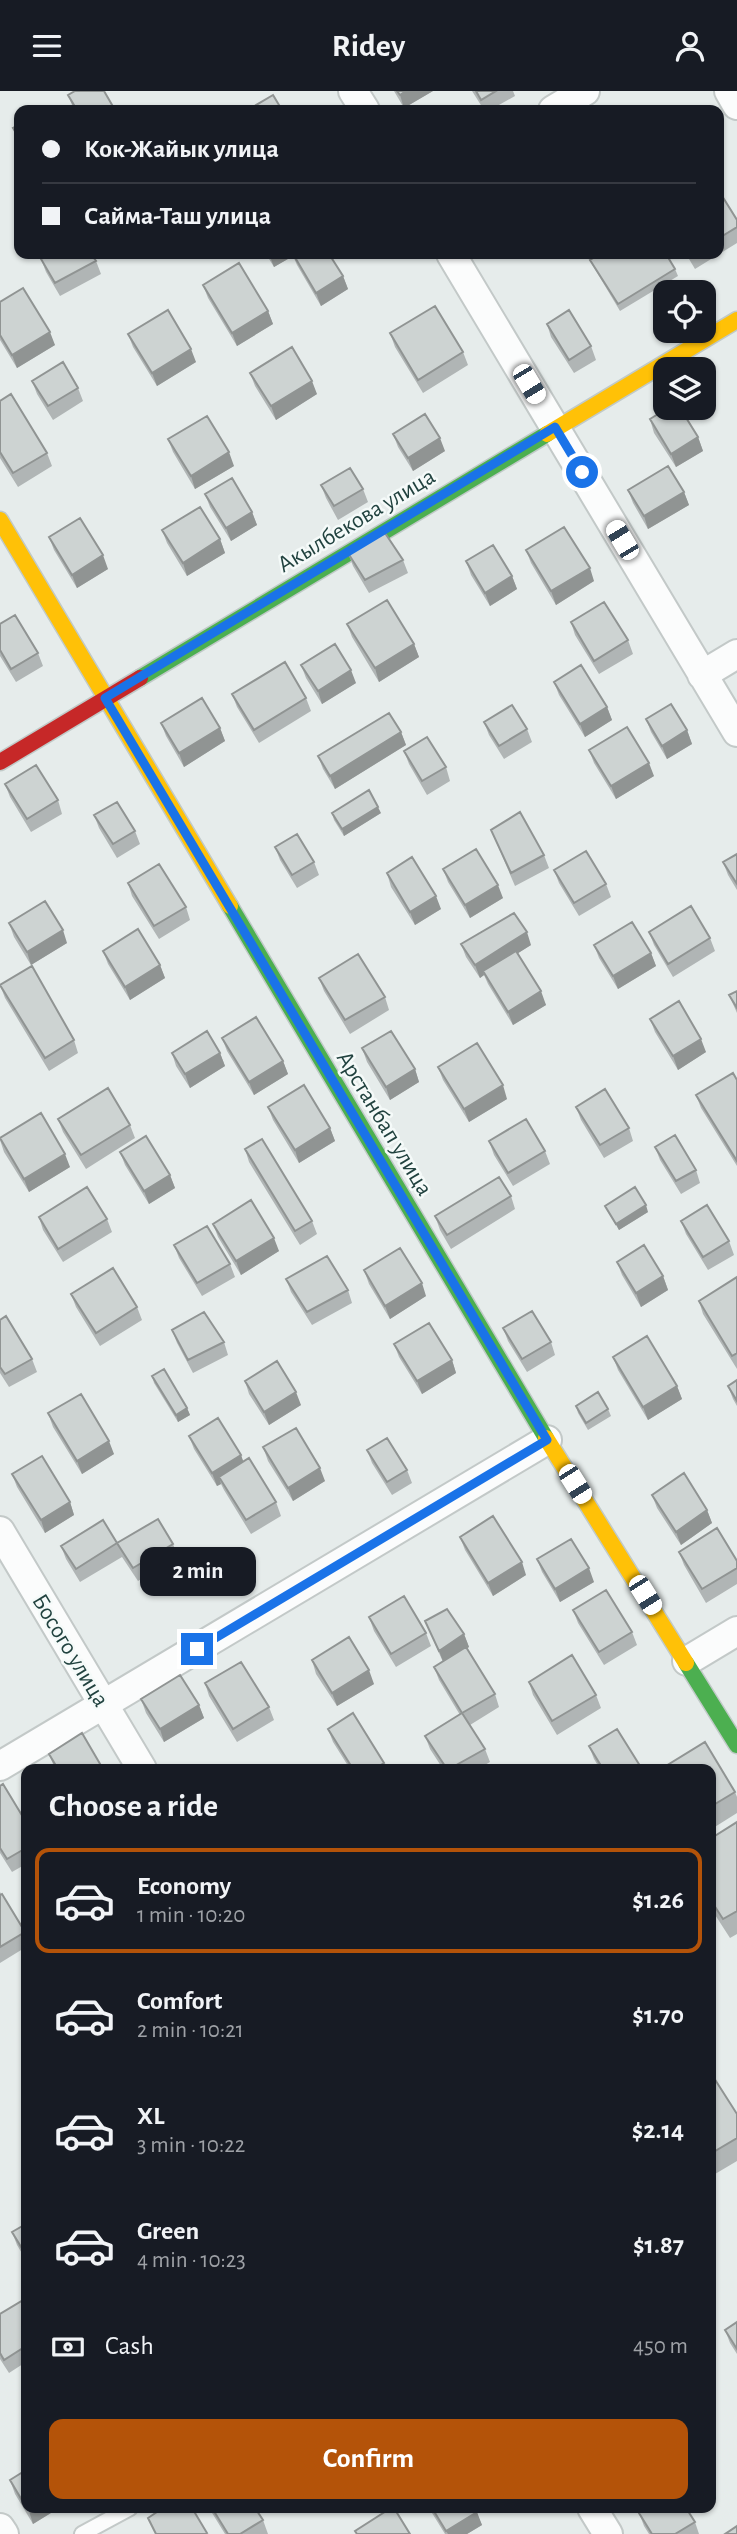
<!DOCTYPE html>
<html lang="en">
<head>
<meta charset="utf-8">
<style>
  :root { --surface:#171b24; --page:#242831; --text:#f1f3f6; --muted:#9ea1a6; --line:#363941; --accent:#b45309 }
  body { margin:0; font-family:"Alegreya Sans",sans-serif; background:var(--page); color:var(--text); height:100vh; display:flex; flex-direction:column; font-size:26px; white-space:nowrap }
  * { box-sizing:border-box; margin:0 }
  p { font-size:23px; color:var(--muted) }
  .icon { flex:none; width:38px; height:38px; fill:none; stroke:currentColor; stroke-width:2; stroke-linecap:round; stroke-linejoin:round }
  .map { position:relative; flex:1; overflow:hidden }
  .details { position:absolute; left:21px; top:1673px; width:695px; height:749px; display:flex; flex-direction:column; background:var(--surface); border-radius:14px; box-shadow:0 2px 5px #0004 }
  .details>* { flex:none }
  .hud { position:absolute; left:14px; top:14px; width:710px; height:154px; border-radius:14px; box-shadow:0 2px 5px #0004; display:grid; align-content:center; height:154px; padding:0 28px; background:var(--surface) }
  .tools { position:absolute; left:653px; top:189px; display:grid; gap:14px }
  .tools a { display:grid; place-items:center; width:63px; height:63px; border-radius:14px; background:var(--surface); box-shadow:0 2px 5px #0004; font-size:35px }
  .end { position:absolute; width:32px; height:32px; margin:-16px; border:9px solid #1a73e8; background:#fff; box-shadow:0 0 0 4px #fff }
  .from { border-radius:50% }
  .bubble { position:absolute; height:49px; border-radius:14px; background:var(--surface); box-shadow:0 2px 5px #0004; font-size:23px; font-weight:600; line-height:49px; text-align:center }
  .car { position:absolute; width:21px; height:42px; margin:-21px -10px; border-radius:9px; box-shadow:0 0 5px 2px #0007; background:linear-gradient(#fff 24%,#345 0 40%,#fff 0 76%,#345 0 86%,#fff 0) }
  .hud b { display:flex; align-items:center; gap:24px; height:66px; font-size:26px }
  .hud b+b { border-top:2px solid var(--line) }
  .hud i { width:18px; height:18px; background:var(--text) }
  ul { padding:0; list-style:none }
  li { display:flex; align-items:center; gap:21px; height:105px; margin:0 14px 10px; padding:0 14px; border:4px solid transparent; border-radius:14px }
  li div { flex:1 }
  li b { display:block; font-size:26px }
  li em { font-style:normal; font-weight:600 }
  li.on { border-color:var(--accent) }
  li>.icon { width:63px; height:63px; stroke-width:1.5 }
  h2 { padding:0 28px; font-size:32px; line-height:84px }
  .pay { display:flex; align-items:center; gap:18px; height:77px; padding:0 28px; font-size:26px }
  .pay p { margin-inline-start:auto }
  .button { display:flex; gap:14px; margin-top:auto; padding:14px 28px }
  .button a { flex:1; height:80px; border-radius:14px; background:var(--accent); color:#fff; font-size:28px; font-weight:600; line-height:80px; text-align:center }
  header { display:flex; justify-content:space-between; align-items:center; height:91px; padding:0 28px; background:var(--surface); font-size:32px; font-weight:600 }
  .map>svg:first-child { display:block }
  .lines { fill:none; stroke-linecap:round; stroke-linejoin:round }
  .lane-casing { stroke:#c3c9c8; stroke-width:18 }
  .street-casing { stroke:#c3c9c8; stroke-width:32 }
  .fast-casing { stroke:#c1cac8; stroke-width:19 }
  .slow-casing { stroke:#c1cac8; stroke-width:19 }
  .jam-casing { stroke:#c1cac8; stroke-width:19 }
  .lane { stroke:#fbfcfc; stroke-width:14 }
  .street { stroke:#fbfcfc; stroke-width:28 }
  .fast { stroke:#4caf50; stroke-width:16 }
  .slow { stroke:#ffc107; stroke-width:16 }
  .jam { stroke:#c62828; stroke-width:16 }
  .wall { fill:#b0b5b5 }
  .shaded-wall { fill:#909493 }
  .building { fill:#cdd3d2; stroke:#909493; stroke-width:2 }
  .route { stroke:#1a73e8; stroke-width:9 }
  .labels { text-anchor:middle; stroke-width:5; stroke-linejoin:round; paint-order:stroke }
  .street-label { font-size:24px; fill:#21423f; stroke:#f5faf9 }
</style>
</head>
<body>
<header><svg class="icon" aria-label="menu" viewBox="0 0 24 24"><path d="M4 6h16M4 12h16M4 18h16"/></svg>Ridey<svg class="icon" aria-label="person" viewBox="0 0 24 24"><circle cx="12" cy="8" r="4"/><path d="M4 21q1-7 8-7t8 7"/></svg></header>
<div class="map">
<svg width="737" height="2443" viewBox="0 0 737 2443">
  <rect width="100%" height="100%" fill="#e6eceb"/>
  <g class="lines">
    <defs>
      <path id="lane" d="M82,2443L130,2417"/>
      <path id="street" d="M353,0L365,19
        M729,0L737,14
        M553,19L585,0
        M451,163L737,641
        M702,584L737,563
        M0,1440L142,1678
        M687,1570L737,1540
        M0,1675L547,1349
        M592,2417L608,2443
        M0,2437L4,2443"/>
      <path id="fast" d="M140,587L547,343
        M230,815L546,1347
        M686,1572L737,1654"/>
      <path id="slow" d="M547,343L737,229
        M0,429L230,815
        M546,1347L686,1572"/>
      <path id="jam" d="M0,671L140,587"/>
    </defs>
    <use href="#lane" class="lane-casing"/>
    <use href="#street" class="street-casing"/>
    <use href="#fast" class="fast-casing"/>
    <use href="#slow" class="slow-casing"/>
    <use href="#jam" class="jam-casing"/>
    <use href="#lane" class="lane"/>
    <use href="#street" class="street"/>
    <use href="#fast" class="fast"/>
    <use href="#slow" class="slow"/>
    <use href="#jam" class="jam"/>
  </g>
  <path class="wall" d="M394,0H433L404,17Z
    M472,0H513L515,5L490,19H484Z
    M68,4L115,19H74Z
    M719,100L737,129V152L695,178L686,163H719Z
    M181,163H189L183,166Z
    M266,163H329L343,185L348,198L321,215L297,174L293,165L274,176Z
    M41,168L96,170L101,183L60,205L46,181Z
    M590,169L675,178L678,185L620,220L593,175Z
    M203,194L268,220L273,233L237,255L208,207Z
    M0,211L55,254L17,277L0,249Z
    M547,233L591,255L596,269L574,282L551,246Z
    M390,242L463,261L468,274L423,302L395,256Z
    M128,243L196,271L157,295L133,256Z
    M250,282L317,303L276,329L255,295Z
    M32,290L78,297L83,310L53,329L37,303Z
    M0,310L47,362L52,375L18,396L0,367Z
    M650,328L698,346L703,360L676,376L654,342Z
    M393,343L445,360L413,380L398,356Z
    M168,348L234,375L195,398L173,361Z
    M321,394L363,398L368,411L338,429L326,407Z
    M628,399L684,401L689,414L648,438L633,412Z
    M205,403L252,421L257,434L231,450L210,416Z
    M162,439L220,448L225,462L187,485L167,452Z
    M49,446L108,478L77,497L54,459Z
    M526,459L594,490L556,514L531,472Z
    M348,462L403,469L408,482L369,502L353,475Z
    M466,470L512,485L517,498L490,515L471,484Z
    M571,531L628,549L633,563L599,583L575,544Z
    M0,533L38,562L43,575L16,591L0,565Z
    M347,533L414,553L419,566L379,591L352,546Z
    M301,574L356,592L322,613L306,587Z
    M554,591L607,616L612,629L585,646L559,604Z
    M232,603L306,607L311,620L259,652L237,616Z
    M646,628L687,639L692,653L667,668L651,641Z
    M484,631L527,638L532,651L504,668L489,644Z
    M161,632L220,637L225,650L184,676L166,645Z
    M401,641L406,654L335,698L323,678L318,665Z
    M589,659L654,685L616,708L594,672Z
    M404,660L446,676L450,690L427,704L409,673Z
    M5,693L58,709L62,723L31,741L10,706Z
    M332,722H381L344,745L334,729Z
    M94,724L135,740L140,753L117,767L99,737Z
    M491,739L544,764L549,777L515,795Z
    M275,756L314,771L319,784L297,797L280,769Z
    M737,763V799L728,784L723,771Z
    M443,778L503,807L470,827L448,791Z
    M554,779L606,793L611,806L579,825L559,792Z
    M387,782L441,818L415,834L391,796Z
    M128,792L186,816L190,829L159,848L132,805Z
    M9,832L67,852L31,874L14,846Z
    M649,841L710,847L715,860L673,886L654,854Z
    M461,853L531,854L518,862L546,914L513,934L488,893L484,884L480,887L466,866Z
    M594,854L651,862L656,875L618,898L599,867Z
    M103,860L160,874L165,887L130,909L108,873Z
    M319,887L385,906L389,919L350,943L324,900Z
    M0,894L74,949L78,962L49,980L5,907Z
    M737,900V922L729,904Z
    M650,928L706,961L678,979L655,941Z
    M222,947L283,970L288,983L254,1004L227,960Z
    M362,957L415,978L419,991L390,1009L367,971Z
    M172,962H220L225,975L190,997L176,975Z
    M438,976L507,1008L469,1031L443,989Z
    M737,989V1075L701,1017L696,1004Z
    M268,1016L330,1037L335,1050L299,1072L273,1029Z
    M576,1016L629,1037L633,1050L604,1067L581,1029Z
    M58,1028L130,1034L135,1047L86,1078L63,1041Z
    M0,1049L70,1076L29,1101L4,1061Z
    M489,1050L545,1060L550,1073L513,1095L494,1064Z
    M655,1056L696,1079L700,1092L681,1103L660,1069Z
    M245,1058L312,1130L317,1143L300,1154L249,1071Z
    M120,1061L170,1084L175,1097L149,1113L125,1074Z
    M511,1105L515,1118L451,1158L440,1139L435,1125Z
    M605,1115L648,1121L619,1139L608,1121Z
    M39,1126L107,1128L112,1141L63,1171L43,1139Z
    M681,1130L729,1150L734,1164L708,1179L686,1143Z
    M213,1133L279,1160L241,1184L218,1146Z
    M174,1154L230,1173L235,1186L202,1205L179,1167Z
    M617,1171L663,1185L668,1199L641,1216L622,1184Z
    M364,1179L426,1205L390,1228L369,1193Z
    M737,1186V1278L703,1223L699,1210Z
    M286,1188L348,1199L352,1212L312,1234L291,1201Z
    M71,1203L137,1216L142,1229L100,1255L76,1216Z
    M0,1229L32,1268L37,1281L9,1296L0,1282Z
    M503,1237L551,1251L555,1264L527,1281L508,1250Z
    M172,1239L224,1251L228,1264L193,1282L177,1252Z
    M394,1253L452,1269L456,1282L422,1303L399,1266Z
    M613,1266L677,1295L682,1308L648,1329L618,1279Z
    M152,1285L187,1317L190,1324L178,1331L154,1292Z
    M737,1289V1315L733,1308L728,1295Z
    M245,1290L301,1314L269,1334L249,1303Z
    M576,1315L608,1318L611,1325L588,1339L578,1322Z
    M48,1322L114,1363L82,1383L53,1336Z
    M189,1345L241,1364L243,1371L276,1411L281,1425L251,1443L224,1399L221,1393L217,1395L194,1358Z
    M263,1356L325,1390L293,1410L268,1370Z
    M367,1359L407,1379L412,1392L392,1404L372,1372Z
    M12,1383L70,1411L74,1424L45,1442L17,1396Z
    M652,1404L707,1419L712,1432L681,1454L657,1417Z
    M460,1446L526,1484L493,1505L465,1459Z
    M117,1452L173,1453L178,1466L138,1490L122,1466Z
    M117,1452L122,1466L80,1491L66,1468L61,1455Z
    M679,1461L737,1470V1493L706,1512L684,1474Z
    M537,1468L594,1491L560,1511L542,1481Z
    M573,1519L632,1541L637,1554L604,1574L578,1532Z
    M369,1526L426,1542L431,1555L396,1576L374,1540Z
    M425,1530L464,1543L469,1556L467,1557L495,1603L499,1616L470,1634L485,1658L490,1671L478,1678H443L430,1658L425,1645L460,1624L439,1589L434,1576L443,1571Z
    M312,1569L374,1593L337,1615L316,1583Z
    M529,1591L596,1604L601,1617L557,1644L533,1604Z
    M205,1592L269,1616L274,1629L237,1651L209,1605Z
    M141,1608L199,1614L204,1627L164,1651L146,1622Z
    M328,1638L387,1678H350L333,1651Z
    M589,1655L642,1678H600L594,1668Z
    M49,1663L103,1678H55Z
    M710,1678L735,1701L737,1706V1722L710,1739Z
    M0,1695L26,1731V1773L12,1781L0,1762Z
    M737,1731V1843L730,1847L710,1816V1748Z
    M0,1801L26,1845V1856L0,1872Z
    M710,1989L737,2023V2070L710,2086Z
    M26,2133V2169L17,2154L12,2141Z
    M26,2210V2271L9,2282L0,2268V2223Z
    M737,2231V2263L730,2252L725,2239Z
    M10,2389L59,2417L33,2433L15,2403Z
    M209,2417H255L263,2429L268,2443H225Z
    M430,2417H474L482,2434L467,2443H445L432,2422Z
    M639,2422L695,2431L699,2443H649L644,2435Z"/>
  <path class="shaded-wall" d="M406,0H433L404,17L400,4Z
    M269,163H292L293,165L274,176Z
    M343,185L348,198L321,215L316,202Z
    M268,220L273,233L237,255L232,242Z
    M50,241L55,254L17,277L12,264Z
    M191,258L196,271L157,295L152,282Z
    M312,290L317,303L276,329L271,315Z
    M698,346L703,360L676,376L671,363Z
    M440,347L445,360L413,380L408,367Z
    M229,361L234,375L195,398L191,385Z
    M684,401L689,414L648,438L644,425Z
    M252,421L257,434L231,450L226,437Z
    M220,448L225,462L187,485L183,472Z
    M103,464L108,478L77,497L72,484Z
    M590,477L594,490L556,514L551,500Z
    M512,485L517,498L490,515L485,502Z
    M414,553L419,566L379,591L375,577Z
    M351,579L356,592L322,613L318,600Z
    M607,616L612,629L585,646L580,633Z
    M220,637L225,650L184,676L179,662Z
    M687,639L692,653L667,668L662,655Z
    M401,641L406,654L335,698L330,685Z
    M649,672L654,685L616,708L611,695Z
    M378,716L381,722L344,745L342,738Z
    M498,794L503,807L470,827L465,814Z
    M436,805L441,818L415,834L410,821Z
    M63,839L67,852L31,874L27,861Z
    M527,841L531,854L485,883L483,880L484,884L480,887L475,874Z
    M651,862L656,875L618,898L613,885Z
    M160,874L165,887L130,909L125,896Z
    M541,900L546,914L513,934L508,921Z
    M701,948L706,961L678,979L673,965Z
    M220,962L225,975L190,997L185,983Z
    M283,970L288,983L254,1004L249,991Z
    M415,978L419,991L390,1009L386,996Z
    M503,994L507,1008L469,1031L464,1018Z
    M330,1037L335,1050L299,1072L295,1059Z
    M65,1063L70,1076L29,1101L24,1088Z
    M170,1084L175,1097L149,1113L144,1100Z
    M646,1114L648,1121L619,1139L616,1133Z
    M274,1147L279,1160L241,1184L236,1170Z
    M663,1185L668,1199L641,1216L636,1202Z
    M422,1192L426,1205L390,1228L385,1215Z
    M452,1269L456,1282L422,1303L417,1290Z
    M677,1295L682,1308L648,1329L643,1316Z
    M296,1301L301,1314L269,1334L264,1321Z
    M187,1317L190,1324L178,1331L176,1324Z
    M109,1350L114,1363L82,1383L77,1370Z
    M241,1364L246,1378L219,1386L221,1393L217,1395L212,1382Z
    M320,1377L325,1390L293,1410L288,1397Z
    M70,1411L74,1424L45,1442L41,1429Z
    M707,1419L712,1432L681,1454L676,1441Z
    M522,1471L526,1484L493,1505L488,1492Z
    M589,1477L594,1491L560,1511L555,1498Z
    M464,1543L469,1556L444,1573L439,1560Z
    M369,1579L374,1593L337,1615L332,1602Z
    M199,1614L204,1627L164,1651L160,1638Z
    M384,1672L387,1678H374Z
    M33,2417H59L33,2433L29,2420Z
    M477,2421L482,2434L467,2443H448L446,2440Z"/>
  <path class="building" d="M75,0H104L115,19H77L68,4Z
    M397,0H406L400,4Z
    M476,0H496L481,9Z
    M273,4L282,19H252L251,17Z
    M19,34V47L13,37Z
    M719,100L737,129V136L719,147Z
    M51,163H91L96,170L55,192L41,168Z
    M293,163H329L343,185L316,202Z
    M600,163H666L675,178L618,213L590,169Z
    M239,172L268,220L232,242L203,194Z
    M23,197L50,241L12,264L0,244V211Z
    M435,215L463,261L418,289L390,242Z
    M168,219L191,258L152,282L128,243Z
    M569,219L591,255L569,269L547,233Z
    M292,256L312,290L271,315L250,282Z
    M63,271L78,297L48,315L32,290Z
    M11,303L47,362L13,382L0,361V310Z
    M668,317H680L698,346L671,363L650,328Z
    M425,323L440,347L408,367L393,343Z
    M207,325L229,361L191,385L168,348Z
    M668,375L684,401L644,425L628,399Z
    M350,377L363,398L334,415L321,394Z
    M232,387L252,421L226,437L205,403Z
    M200,416L220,448L183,472L162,439Z
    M80,427L103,464L72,484L49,446Z
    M564,436L590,477L551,500L526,459Z
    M385,442L403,469L365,489L348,462Z
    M493,454L512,485L485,502L466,470Z
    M387,509L414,553L375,577L347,533Z
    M604,511L628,549L594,570L571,531Z
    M15,524L38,562L11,578L0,559V533Z
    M335,553L351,579L318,600L301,574Z
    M285,571L306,607L254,639L232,603Z
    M581,574L607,616L580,633L554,591Z
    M202,607L220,637L179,662L161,632Z
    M671,613L687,639L662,655L646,628Z
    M512,614L527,638L499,655L484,631Z
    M389,622L401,641L330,685L318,665Z
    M627,636L649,672L611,695L589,659Z
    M427,646L446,676L422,690L404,660Z
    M36,674L58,709L27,728L5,693Z
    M369,699L378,716L342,738L332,722Z
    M117,711L135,740L113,753L94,724Z
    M520,721L544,764L511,782L491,739Z
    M297,743L314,771L292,784L275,756Z
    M476,758L498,794L465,814L443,778Z
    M586,760L606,793L574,812L554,779Z
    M737,763V793L723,771Z
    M412,766L436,805L410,821L387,782Z
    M159,773L186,816L154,835L128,792Z
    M45,810L63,839L27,861L9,832Z
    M691,815L710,847L668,873L649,841Z
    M514,822L527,841L475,874L461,853Z
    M632,831L651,862L613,885L594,854Z
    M138,838L160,874L125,896L103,860Z
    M516,860L541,900L508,921L483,880Z
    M358,863L385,906L345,929L319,887Z
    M32,875L74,949L45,967L0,894Z
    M737,900V917L729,904Z
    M679,910L701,948L673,965L650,928Z
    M256,926L283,970L249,991L222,947Z
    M207,940L220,962L185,983L172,962Z
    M391,940L415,978L386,996L362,957Z
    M477,952L503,994L464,1018L438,976Z
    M733,982L737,989V1070L696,1004Z
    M304,994L330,1037L295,1059L268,1016Z
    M108,997L130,1034L81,1064L58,1028Z
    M605,998L629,1037L600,1054L576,1016Z
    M41,1022L65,1063L24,1088L0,1047Z
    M526,1028L545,1060L508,1082L489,1050Z
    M675,1044L696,1079L676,1090L655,1056Z
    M146,1045L170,1084L144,1100L120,1061Z
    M262,1048L312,1130L295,1140L245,1058Z
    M499,1086L511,1105L447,1144L435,1125Z
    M87,1096L107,1128L58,1158L39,1126Z
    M635,1096L646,1114L616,1133L605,1115Z
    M251,1109L274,1147L236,1170L213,1133Z
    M707,1114L729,1150L703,1166L681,1130Z
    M207,1135L230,1173L197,1192L174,1154Z
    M644,1154L663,1185L636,1202L617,1171Z
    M400,1157L422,1192L385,1215L364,1179Z
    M327,1165L348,1199L307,1221L286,1188Z
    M113,1177L137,1216L96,1242L71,1203Z
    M737,1186V1262L732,1265L699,1210Z
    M532,1220L551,1251L522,1268L503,1237Z
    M204,1221L224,1251L188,1269L172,1239Z
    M6,1225L32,1268L5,1283L0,1276V1229Z
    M429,1232L452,1269L417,1290L394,1253Z
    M647,1245L677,1295L643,1316L613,1266Z
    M277,1270L296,1301L264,1321L245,1290Z
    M164,1278L187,1317L176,1324L152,1285Z
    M737,1289V1310L728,1295Z
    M598,1301L608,1318L586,1332L576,1315Z
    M81,1303L109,1350L77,1370L48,1322Z
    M218,1327L241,1364L212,1382L189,1345Z
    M296,1337L320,1377L288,1397L263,1356Z
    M387,1347L407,1379L387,1391L367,1359Z
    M42,1365L70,1411L41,1429L12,1383Z
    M249,1367L276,1411L246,1429L219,1386Z
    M684,1382L707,1419L676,1441L652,1404Z
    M493,1425L522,1471L488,1492L460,1446Z
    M158,1428L173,1453L133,1477L117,1452Z
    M103,1429L117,1452L76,1478L61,1455Z
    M717,1437L737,1470V1477L702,1498L679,1461Z
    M571,1448L589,1477L555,1498L537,1468Z
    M606,1499L632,1541L599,1561L573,1519Z
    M404,1505L426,1542L391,1563L369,1526Z
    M447,1518L464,1543L439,1560L425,1530Z
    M349,1546L369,1579L332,1602L312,1569Z
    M466,1556L495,1603L462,1622L434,1576Z
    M572,1564L596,1604L552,1630L529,1591Z
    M241,1571L269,1616L233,1638L205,1592Z
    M180,1584L199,1614L160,1638L141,1608Z
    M353,1622L384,1672L374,1678H353L328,1638Z
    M462,1622L485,1658L449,1678H447L425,1645Z
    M617,1638L642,1678H603L589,1655Z
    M82,1642L103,1678H58L49,1663Z
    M705,1651L735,1701L710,1716V1678H661Z
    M3,1693L26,1731V1757L7,1768L0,1757V1695Z
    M737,1731V1820L723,1828L710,1808V1748Z
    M2,1803L25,1841L0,1856V1804Z
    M714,1987L737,2023V2047L710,2063V1989Z
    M26,2133V2164L12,2141Z
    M25,2208L26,2210V2255L4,2269L0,2262V2223Z
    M737,2231V2258L725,2239Z
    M26,2379V2416L10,2389Z
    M163,2417H192L207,2442L205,2443H156L148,2427Z
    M212,2417H255L263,2429L240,2443H228Z
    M391,2417H394L410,2443H357L355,2440Z
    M432,2417H474L477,2421L446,2440Z
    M648,2417H686L695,2431L675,2443H652L639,2422Z
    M737,2435V2443H725Z"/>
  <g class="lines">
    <path class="route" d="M197,1558L547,1349L105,607L555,336L582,381"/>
  </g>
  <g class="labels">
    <g class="street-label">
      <text transform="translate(356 429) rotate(-31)" y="8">Акылбекова улица</text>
      <text transform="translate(385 1032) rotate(59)" y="8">Арстанбап улица</text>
      <text transform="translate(71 1559) rotate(59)" y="8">Босого улица</text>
    </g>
  </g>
</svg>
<div class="tools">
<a><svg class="icon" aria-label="locate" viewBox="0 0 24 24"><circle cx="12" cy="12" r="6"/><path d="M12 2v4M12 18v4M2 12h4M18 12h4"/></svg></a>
<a><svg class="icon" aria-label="layers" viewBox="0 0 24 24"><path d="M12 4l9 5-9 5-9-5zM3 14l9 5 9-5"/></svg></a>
</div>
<i class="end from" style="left:582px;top:381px"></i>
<i class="end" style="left:197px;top:1558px"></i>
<div class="bubble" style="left:140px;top:1456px;width:116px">2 min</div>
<i class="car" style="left:529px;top:293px;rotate:149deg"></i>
<i class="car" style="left:622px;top:449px;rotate:329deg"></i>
<i class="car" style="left:575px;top:1393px;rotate:148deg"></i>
<i class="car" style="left:645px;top:1504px;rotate:148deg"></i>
<div class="hud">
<b><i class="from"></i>Кок-Жайык улица</b>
<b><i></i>Сайма-Таш улица</b>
</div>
<section class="details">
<h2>Choose a ride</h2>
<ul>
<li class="on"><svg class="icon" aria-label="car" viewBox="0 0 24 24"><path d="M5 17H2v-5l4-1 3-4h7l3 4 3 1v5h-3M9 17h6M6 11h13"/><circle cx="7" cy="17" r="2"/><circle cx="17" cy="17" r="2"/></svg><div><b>Economy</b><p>1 min · 10:20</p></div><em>$1.26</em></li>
<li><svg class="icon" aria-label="car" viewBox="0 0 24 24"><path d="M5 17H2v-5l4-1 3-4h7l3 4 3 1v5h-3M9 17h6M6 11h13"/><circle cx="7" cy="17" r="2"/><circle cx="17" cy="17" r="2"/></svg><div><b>Comfort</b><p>2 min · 10:21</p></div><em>$1.70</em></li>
<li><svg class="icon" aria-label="car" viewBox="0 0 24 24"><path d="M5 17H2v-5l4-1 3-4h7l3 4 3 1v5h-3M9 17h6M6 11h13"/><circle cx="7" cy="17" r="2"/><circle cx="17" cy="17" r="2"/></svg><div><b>XL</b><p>3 min · 10:22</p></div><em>$2.14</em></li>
<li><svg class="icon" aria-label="car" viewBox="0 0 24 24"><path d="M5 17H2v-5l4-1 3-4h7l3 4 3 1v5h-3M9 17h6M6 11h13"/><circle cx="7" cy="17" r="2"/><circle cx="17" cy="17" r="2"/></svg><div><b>Green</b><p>4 min · 10:23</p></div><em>$1.87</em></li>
</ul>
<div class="pay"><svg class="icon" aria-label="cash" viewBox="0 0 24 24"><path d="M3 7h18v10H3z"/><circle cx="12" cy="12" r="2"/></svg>Cash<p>450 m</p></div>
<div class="button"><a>Confirm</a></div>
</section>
</div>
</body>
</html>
